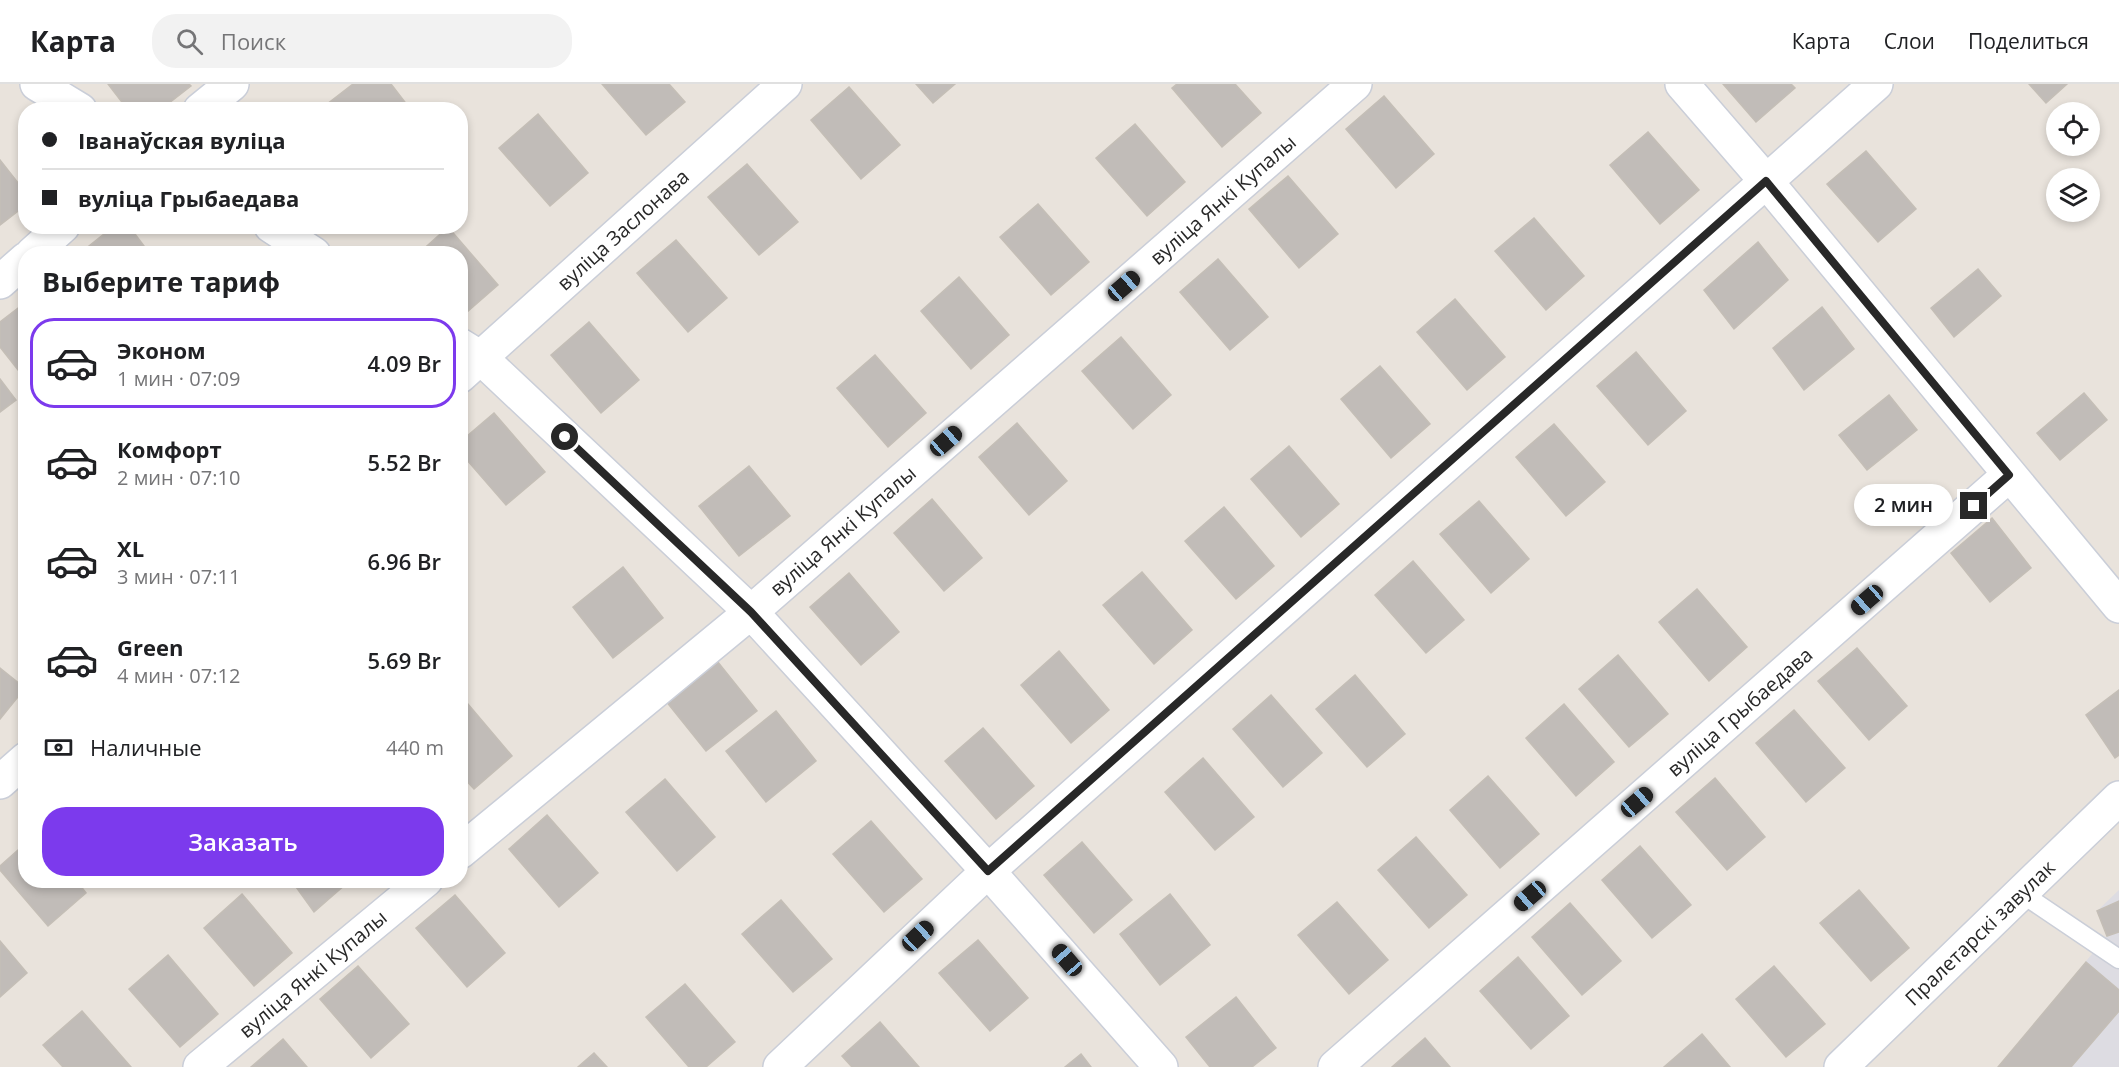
<!DOCTYPE html>
<html lang="ru">
<head>
<meta charset="utf-8">
<style>
  :root { --surface:#fff; --page:#f2f2f2; --text:#202124; --muted:#757577; --line:#e0e0e0; --accent:#7c3aed }
  body { margin:0; font-family:"Open Sans",sans-serif; background:var(--page); color:var(--text); height:100vh; display:flex; flex-direction:column; font-size:22px; white-space:nowrap }
  * { box-sizing:border-box; margin:0 }
  p { font-size:20px; color:var(--muted) }
  .icon { flex:none; width:33px; height:33px; fill:none; stroke:currentColor; stroke-width:2; stroke-linecap:round; stroke-linejoin:round }
  .map { position:relative; flex:1; overflow:hidden }
  .drawer { position:absolute; left:18px; top:162px; width:450px; height:642px; display:flex; flex-direction:column; background:var(--surface); border-radius:24px; box-shadow:0 3px 9px #0003 }
  .drawer>* { flex:none }
  .banner { position:absolute; left:18px; top:18px; width:450px; height:132px; border-radius:24px; box-shadow:0 3px 9px #0003; display:grid; align-content:center; height:132px; padding:0 24px; background:var(--surface) }
  .tools { position:absolute; left:2046px; top:18px; display:grid; gap:12px }
  .tools a { display:grid; place-items:center; width:54px; height:54px; border-radius:50%; background:var(--surface); box-shadow:0 3px 9px #0003; font-size:30px }
  .end { position:absolute; width:27px; height:27px; margin:-14px; border:8px solid #282828; background:#fff; box-shadow:0 0 0 3px #fff }
  .from { border-radius:50% }
  .bubble { position:absolute; height:42px; border-radius:21px; background:var(--surface); box-shadow:0 3px 9px #0003; font-size:20px; font-weight:600; line-height:42px; text-align:center }
  .car { position:absolute; width:18px; height:36px; margin:-18px -9px; border-radius:8px; box-shadow:0 0 4px 2px #0007; background:linear-gradient(#222 24%,#8ab4d8 0 40%,#222 0 76%,#8ab4d8 0 86%,#222 0) }
  .banner b { display:flex; align-items:center; gap:21px; height:57px; font-size:22px }
  .banner b+b { border-top:2px solid var(--line) }
  .banner i { width:15px; height:15px; background:var(--text) }
  ul { padding:0; list-style:none }
  li { display:flex; align-items:center; gap:18px; height:90px; margin:0 12px 9px; padding:0 12px; border:3px solid transparent; border-radius:24px }
  li div { flex:1 }
  li b { display:block; font-size:22px }
  li em { font-style:normal; font-weight:600 }
  li.active { border-color:var(--accent) }
  li>.icon { width:54px; height:54px; stroke-width:1.5 }
  h2 { padding:0 24px; font-size:27px; line-height:72px }
  .pay { display:flex; align-items:center; gap:15px; height:66px; padding:0 24px; font-size:22px }
  .pay p { margin-inline-start:auto }
  .cta { display:flex; gap:12px; margin-top:auto; padding:12px 24px }
  .cta a { flex:1; height:69px; border-radius:24px; background:var(--accent); color:#fff; font-size:24px; font-weight:600; line-height:69px; text-align:center }
  header { display:flex; align-items:center; gap:36px; box-sizing:border-box; height:84px; padding:0 30px; background:var(--surface); border-bottom:2px solid var(--line) }
  header strong { font-size:28px }
  nav { display:flex; gap:33px; margin-inline-start:auto; font-size:21px }
  .search { width:420px; height:54px; background:var(--page); display:flex; align-items:center; gap:15px; box-sizing:border-box; padding:0 21px; border-radius:24px; color:var(--muted); font-size:22px }
  .map>svg:first-child { display:block }
  .industrial { fill:#dddce2 }
  .building { fill:#c1bcb8; stroke:#c4beb6; stroke-width:1.5 }
  .lines { fill:none; stroke-linecap:round; stroke-linejoin:round }
  .service-casing { stroke:#caced8; stroke-width:21 }
  .minor-casing { stroke:#caced8; stroke-width:36 }
  .service { stroke:#fff; stroke-width:18 }
  .minor { stroke:#fff; stroke-width:33 }
  .route { stroke:#282828; stroke-width:8 }
  .labels { text-anchor:middle; stroke-width:6; stroke-linejoin:round; paint-order:stroke }
  .street-label { font-size:20px; fill:#282828; stroke:#fff }
</style>
</head>
<body>
<header>
<strong>Карта</strong>
<div class="search"><svg class="icon" aria-label="search" viewBox="0 0 24 24"><circle cx="10" cy="10" r="6"/><path d="M15 15l6 6"/></svg>Поиск</div>
<nav><a>Карта</a><a>Слои</a><a>Поделиться</a></nav>
</header>
<div class="map">
<svg width="2119" height="983" viewBox="0 0 2119 983">
  <rect width="100%" height="100%" fill="#e9e3dc"/>
  <path class="industrial" d="M2119,806V983H1998L2107,852L2097,827Z"/>
  <path class="building" d="M108,0H189L191,2L160,26H128Z
    M353,0H391L411,26H330L326,21Z
    M602,0H669L685,18L646,51Z
    M916,0H955L933,19Z
    M1177,0H1235L1261,29L1222,63L1172,4Z
    M1723,0H1791L1795,4L1756,38Z
    M2029,0H2067L2046,19Z
    M849,3L900,61L861,95L811,36Z
    M1384,12L1434,70L1396,104L1346,45Z
    M538,30L588,89L550,122L499,64Z
    M1135,40L1185,98L1147,132L1096,74Z
    M1648,48L1699,106L1660,140L1610,81Z
    M1866,67L1916,125L1878,158L1827,100Z
    M0,76L26,109V121L0,141Z
    M747,80L798,138L759,171L708,113Z
    M1288,92L1338,150L1299,184L1249,125Z
    M1038,120L1089,178L1051,211L1000,153Z
    M1534,134L1584,192L1546,226L1495,167Z
    M114,142H129L150,170H79Z
    M448,143L498,201L460,234V170H418Z
    M676,156L727,214L688,248L637,189Z
    M1758,158L1788,196L1734,245L1704,206Z
    M1218,175L1268,233L1230,266L1180,208Z
    M1978,185L2001,212L1954,253L1931,224Z
    M959,193L1009,251L971,285L921,227Z
    M1455,215L1505,273L1467,306L1417,248Z
    M26,218V296L0,263V238Z
    M1822,223L1854,265L1804,306L1773,264Z
    M589,238L639,296L601,329L551,271Z
    M1121,253L1171,311L1133,345L1082,287Z
    M1636,268L1686,327L1648,361L1597,302Z
    M875,271L926,329L888,363L837,304Z
    M1380,282L1430,340L1391,374L1341,315Z
    M0,295L16,316L0,328Z
    M2084,309L2107,336L2060,376L2037,349Z
    M1889,311L1917,346L1867,386L1839,351Z
    M494,329L545,388L506,421L460,368V358Z
    M1017,339L1067,397L1029,431L979,373Z
    M1554,340L1605,398L1566,432L1516,373Z
    M1289,362L1339,420L1301,453L1251,395Z
    M749,382L790,432L739,472L699,422Z
    M932,415L982,474L944,507L894,449Z
    M1479,417L1529,475L1491,509L1440,450Z
    M1224,423L1274,482L1236,515L1185,457Z
    M1992,434L2031,484L1990,518L1951,469Z
    M1413,477L1464,536L1426,569L1375,511Z
    M623,483L663,534L613,574L573,523Z
    M1142,488L1192,546L1154,580L1103,521Z
    M849,489L899,548L861,581L810,523Z
    M1697,505L1747,563L1709,597L1659,538Z
    M1857,564L1907,622L1869,656L1818,597Z
    M1059,567L1109,626L1071,659L1021,601Z
    M1618,571L1668,630L1629,663L1579,605Z
    M717,577L757,627L706,667L666,617Z
    M0,584L25,604L0,635Z
    M1355,591L1405,650L1367,683L1316,625Z
    M2119,606V671L2115,674L2086,631Z
    M1271,611L1322,669L1283,703L1233,645Z
    M462,613L512,672L474,705L460,690Z
    M1564,620L1614,678L1576,712L1526,654Z
    M1794,626L1845,684L1806,718L1756,659Z
    M776,627L816,677L766,718L726,667Z
    M983,644L1034,702L996,735L945,677Z
    M1203,674L1254,733L1215,766L1165,708Z
    M1488,692L1539,750L1500,784L1450,726Z
    M1715,694L1765,753L1727,786L1676,728Z
    M665,695L715,753L677,787L626,728Z
    M547,731L598,789L559,823L509,765Z
    M871,737L922,795L884,828L833,770Z
    M1416,753L1467,811L1429,844L1378,786Z
    M1082,758L1132,816L1094,849L1044,791Z
    M26,759V796H76L86,809L48,842L0,786V782Z
    M1640,762L1691,821L1652,854L1602,796Z
    M291,796H342L346,800L314,828Z
    M1859,806L1909,864L1871,897L1820,839Z
    M242,810L292,869L254,902L204,844Z
    M1170,810L1210,861L1160,901L1120,850Z
    M455,811L505,869L467,903L416,844Z
    M781,816L832,875L793,908L742,850Z
    M2119,817V848L2107,852L2097,827Z
    M1337,818L1388,876L1349,910L1298,851Z
    M1570,819L1621,877L1582,911L1532,853Z
    M978,856L1028,914L990,947L939,889Z
    M0,857L27,889L0,913Z
    M168,871L218,930L180,963L129,905Z
    M1518,873L1569,932L1531,965L1480,907Z
    M2086,878L2119,906V927L2071,983H1998Z
    M358,882L409,940L371,974L320,915Z
    M1774,882L1825,940L1786,973L1736,915Z
    M685,900L735,958L706,983H689L646,933Z
    M1236,913L1276,964L1252,983H1210L1186,953Z
    M82,927L131,983H63L43,961Z
    M880,938L919,983H852L842,972Z
    M1702,950L1730,983H1664Z
    M1425,954L1450,983H1392Z
    M283,955L307,983H251Z
    M594,969L607,983H578Z
    M1081,970L1091,983H1065Z"/>
  <g class="lines">
    <defs>
      <path id="service" d="M2021,809L2119,875"/>
      <path id="minor" d="M37,0L80,26
        M1682,0L1766,97L2119,522
        M200,26L232,0
        M271,142L314,170
        M32,170L63,142
        M0,198L26,175
        M460,261L481,274L751,528L988,787L1161,983
        M460,292L785,0
        M0,698L26,675
        M460,768L751,528L1355,0
        M200,983L426,796
        M780,983L988,787L1876,0
        M1335,983L2009,391
        M1841,983L2119,714"/>
    </defs>
    <use href="#service" class="service-casing"/>
    <use href="#minor" class="minor-casing"/>
    <use href="#service" class="service"/>
    <use href="#minor" class="minor"/>
  </g>
  <g class="lines">
    <path class="route" d="M565,353L751,528L988,787L1766,97L2009,391L1974,422"/>
  </g>
  <g class="labels">
    <g class="street-label">
      <text transform="translate(1223 116) rotate(-41)" y="7">вуліца Янкі Купалы</text>
      <text transform="translate(623 146) rotate(-42)" y="7">вуліца Заслонава</text>
      <text transform="translate(843 447) rotate(-41)" y="7">вуліца Янкі Купалы</text>
      <text transform="translate(1740 628) rotate(-41)" y="7">вуліца Грыбаедава</text>
      <text transform="translate(1980 849) rotate(-44)" y="7">Пралетарскі завулак</text>
      <text transform="translate(313 890) rotate(-40)" y="7">вуліца Янкі Купалы</text>
    </g>
  </g>
</svg>
<div class="tools">
<a><svg class="icon" aria-label="locate" viewBox="0 0 24 24"><circle cx="12" cy="12" r="6"/><path d="M12 2v4M12 18v4M2 12h4M18 12h4"/></svg></a>
<a><svg class="icon" aria-label="layers" viewBox="0 0 24 24"><path d="M12 4l9 5-9 5-9-5zM3 14l9 5 9-5"/></svg></a>
</div>
<i class="end from" style="left:565px;top:353px"></i>
<i class="end" style="left:1974px;top:422px"></i>
<div class="bubble" style="left:1854px;top:400px;width:99px">2 мин</div>
<i class="car" style="left:1124px;top:202px;rotate:49deg"></i>
<i class="car" style="left:946px;top:357px;rotate:49deg"></i>
<i class="car" style="left:1867px;top:516px;rotate:229deg"></i>
<i class="car" style="left:1637px;top:718px;rotate:49deg"></i>
<i class="car" style="left:1530px;top:812px;rotate:229deg"></i>
<i class="car" style="left:918px;top:852px;rotate:47deg"></i>
<i class="car" style="left:1067px;top:876px;rotate:319deg"></i>
<div class="banner">
<b><i class="from"></i>Іванаўская вуліца</b>
<b><i></i>вуліца Грыбаедава</b>
</div>
<section class="drawer">
<h2>Выберите тариф</h2>
<ul>
<li class="active"><svg class="icon" aria-label="car" viewBox="0 0 24 24"><path d="M5 17H2v-5l4-1 3-4h7l3 4 3 1v5h-3M9 17h6M6 11h13"/><circle cx="7" cy="17" r="2"/><circle cx="17" cy="17" r="2"/></svg><div><b>Эконом</b><p>1 мин · 07:09</p></div><em>4.09 Br</em></li>
<li><svg class="icon" aria-label="car" viewBox="0 0 24 24"><path d="M5 17H2v-5l4-1 3-4h7l3 4 3 1v5h-3M9 17h6M6 11h13"/><circle cx="7" cy="17" r="2"/><circle cx="17" cy="17" r="2"/></svg><div><b>Комфорт</b><p>2 мин · 07:10</p></div><em>5.52 Br</em></li>
<li><svg class="icon" aria-label="car" viewBox="0 0 24 24"><path d="M5 17H2v-5l4-1 3-4h7l3 4 3 1v5h-3M9 17h6M6 11h13"/><circle cx="7" cy="17" r="2"/><circle cx="17" cy="17" r="2"/></svg><div><b>XL</b><p>3 мин · 07:11</p></div><em>6.96 Br</em></li>
<li><svg class="icon" aria-label="car" viewBox="0 0 24 24"><path d="M5 17H2v-5l4-1 3-4h7l3 4 3 1v5h-3M9 17h6M6 11h13"/><circle cx="7" cy="17" r="2"/><circle cx="17" cy="17" r="2"/></svg><div><b>Green</b><p>4 мин · 07:12</p></div><em>5.69 Br</em></li>
</ul>
<div class="pay"><svg class="icon" aria-label="cash" viewBox="0 0 24 24"><path d="M3 7h18v10H3z"/><circle cx="12" cy="12" r="2"/></svg>Наличные<p>440 m</p></div>
<div class="cta"><a>Заказать</a></div>
</section>
</div>
</body>
</html>
